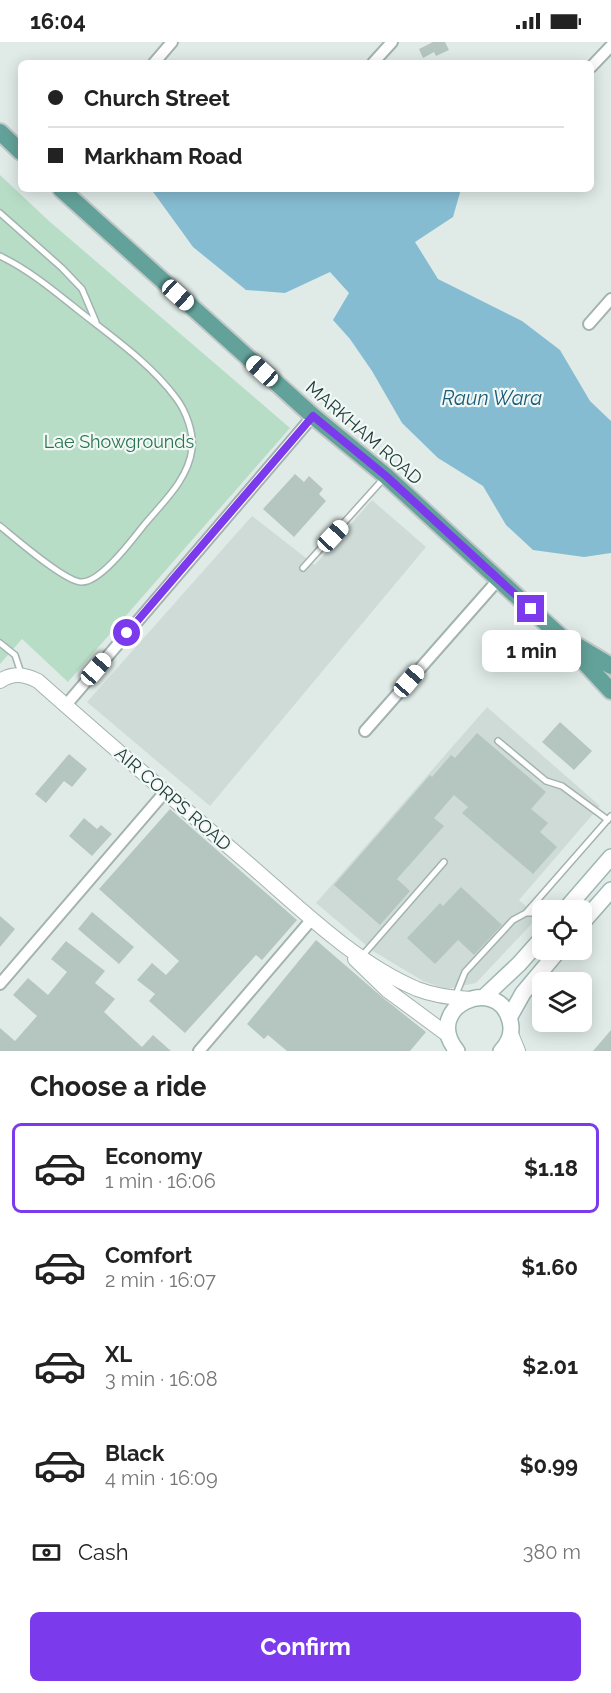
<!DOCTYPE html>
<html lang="en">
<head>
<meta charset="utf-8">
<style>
  :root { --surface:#fff; --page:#f2f2f2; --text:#222; --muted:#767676; --line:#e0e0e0; --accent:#7c3aed }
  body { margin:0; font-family:Raleway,sans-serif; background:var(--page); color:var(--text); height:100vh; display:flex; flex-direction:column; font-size:22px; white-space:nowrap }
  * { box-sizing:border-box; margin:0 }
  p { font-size:20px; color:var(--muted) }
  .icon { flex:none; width:33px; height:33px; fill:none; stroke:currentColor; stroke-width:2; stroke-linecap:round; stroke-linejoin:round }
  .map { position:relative; height:1009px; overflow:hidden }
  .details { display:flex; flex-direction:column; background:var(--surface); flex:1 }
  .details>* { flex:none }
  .banner { position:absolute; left:18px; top:18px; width:576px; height:132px; border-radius:9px; box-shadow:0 3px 15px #0003; display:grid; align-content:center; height:132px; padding:0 30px; background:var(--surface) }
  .tools { position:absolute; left:532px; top:858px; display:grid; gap:12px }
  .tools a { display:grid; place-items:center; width:60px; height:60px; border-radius:9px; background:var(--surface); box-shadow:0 3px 15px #0003; font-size:30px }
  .end { position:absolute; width:27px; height:27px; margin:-14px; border:8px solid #7c3aed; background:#fff; box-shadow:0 0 0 3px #fff }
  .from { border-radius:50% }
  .bubble { position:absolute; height:42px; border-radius:9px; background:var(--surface); box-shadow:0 3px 15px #0003; font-size:20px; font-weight:700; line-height:42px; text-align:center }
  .car { position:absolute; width:18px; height:36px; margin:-18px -9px; border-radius:8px; box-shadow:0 0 4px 2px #0007; background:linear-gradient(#fff 24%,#345 0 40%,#fff 0 76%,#345 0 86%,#fff 0) }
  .banner b { display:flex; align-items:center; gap:21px; height:57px; font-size:22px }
  .banner b+b { border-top:2px solid var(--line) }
  .banner i { width:15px; height:15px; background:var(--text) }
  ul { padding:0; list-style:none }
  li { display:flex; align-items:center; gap:18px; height:90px; margin:0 12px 9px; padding:0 18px; border:3px solid transparent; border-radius:9px }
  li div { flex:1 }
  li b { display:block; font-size:22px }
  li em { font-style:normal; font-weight:700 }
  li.selected { border-color:var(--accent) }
  li>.icon { width:54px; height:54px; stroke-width:1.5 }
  h2 { padding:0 30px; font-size:27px; line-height:72px }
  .pay { display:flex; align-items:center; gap:15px; height:66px; padding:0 30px; font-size:22px }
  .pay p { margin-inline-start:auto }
  .primary-button { display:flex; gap:12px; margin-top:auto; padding:12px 30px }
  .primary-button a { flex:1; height:69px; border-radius:9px; background:var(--accent); color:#fff; font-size:24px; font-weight:700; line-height:69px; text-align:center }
  .status { display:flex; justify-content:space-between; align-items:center; height:42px; padding:0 30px; background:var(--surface); direction:ltr }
  .status svg { height:16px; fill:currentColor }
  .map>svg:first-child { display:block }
  .built { fill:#cedbd7 }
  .green { fill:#b8ddc7 }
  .water { fill:#86bcd2 }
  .building { fill:#b5c6c1 }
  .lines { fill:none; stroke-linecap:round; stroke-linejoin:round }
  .service-casing { stroke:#a3b3b0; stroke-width:8 }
  .minor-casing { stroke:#a3b3b0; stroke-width:14 }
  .tertiary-casing { stroke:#a3b3b0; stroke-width:16 }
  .secondary-casing { stroke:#9eb7b2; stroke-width:18 }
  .primary-casing { stroke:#c1c8c7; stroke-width:20 }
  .service { stroke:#fff; stroke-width:5 }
  .minor { stroke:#fff; stroke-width:10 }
  .tertiary { stroke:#fff; stroke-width:14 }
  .secondary { stroke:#fff; stroke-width:15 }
  .primary { stroke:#63a29a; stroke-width:16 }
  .route { stroke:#7c3aed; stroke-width:8 }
  .labels { text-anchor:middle; stroke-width:4.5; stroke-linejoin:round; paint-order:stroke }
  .street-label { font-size:18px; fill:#203c38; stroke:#f1f8f5 }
  .park-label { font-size:18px; fill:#2a7450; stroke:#f1f8f5 }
  .water-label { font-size:20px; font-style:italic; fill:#195c79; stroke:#f1f8f5 }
</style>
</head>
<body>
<div class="status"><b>16:04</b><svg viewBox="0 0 49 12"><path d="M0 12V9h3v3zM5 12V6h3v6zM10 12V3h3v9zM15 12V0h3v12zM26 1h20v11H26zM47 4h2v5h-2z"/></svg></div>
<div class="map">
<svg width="611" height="1009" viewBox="0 0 611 1009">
  <rect width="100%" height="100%" fill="#e0ebe8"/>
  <path class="built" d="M372,458L426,505L210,764L87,660L252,474L315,523Z
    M487,665L600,764L519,858L538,875L476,941L446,947L423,939L373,909L316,861Z"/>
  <path class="green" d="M0,133L49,179L290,386L68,640L22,597L0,622Z"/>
  <path class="water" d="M151,147H461L453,175L415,200L438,237L522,279L560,308L590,359L611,379V511L584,515L533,508L506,483L483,444L438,416L402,381L372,329L350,297L333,278L349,251L330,230L285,251L246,248L193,205Z"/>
  <path class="building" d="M433,0H445L449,8L436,14L434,10L423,16L419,7Z
    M295,432L304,440L309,434L323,447L319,452L326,459L294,495L263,467Z
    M560,680L592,709L574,728L542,700Z
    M477,691L546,750L531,767L548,781L540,790L557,805L533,832L462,771L468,765L454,753L434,776L444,784L397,837L410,849L380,883L334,843L430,733L432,735L451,713L455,716Z
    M69,712L87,727L72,745L64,739L46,761L35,752Z
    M170,767L297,878L262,918L256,913L185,991L149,959L155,952L137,938L152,921L166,933L179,919L99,847Z
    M84,776L97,787L101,783L112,792L92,814L69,794Z
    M461,845L502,883L474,913L458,898L435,922L407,896L440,861L443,864Z
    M92,870L134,905L119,922L78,887Z
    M0,874L15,887L0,905Z
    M316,898L382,955L426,990L410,1009H287L268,993L264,997L247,982Z
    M66,899L105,929L95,941L115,957L104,970L142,1005L153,993L171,1009H0V986L15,999L37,974L13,953L28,936L48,953L67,930L51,917Z
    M611,988V1009H593Z"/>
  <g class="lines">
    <defs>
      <path id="service" d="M0,171L62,226L82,247L96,280
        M0,214C29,228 53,248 78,268C112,295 150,321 176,356C186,369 194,391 192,407C188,438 163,460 144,483C132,498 101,540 82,540C66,541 15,496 0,484
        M303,526L385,435
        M0,601L15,613L21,631
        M498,699L546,739L562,744L608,778
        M526,871L611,774
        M362,914L444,820
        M455,955L465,930L513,878L526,871H543"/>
      <path id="minor" d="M154,21L172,0
        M373,21L392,0
        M591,25L611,4
        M589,282L611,257
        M66,663L313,374
        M365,689L498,538
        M0,942L165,750
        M199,1009L312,877"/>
      <path id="tertiary" d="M0,639C13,630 25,632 38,639C108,701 179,762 250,823C302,868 354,920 417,947C435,954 452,956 471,957
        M355,917L387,948L448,993
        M511,992L518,1009"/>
      <path id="secondary" d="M565,868L611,815
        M582,881L611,848
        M484,955L519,922L543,895
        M509,976L523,951L559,908
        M457,1009C421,965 498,931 510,979C513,990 509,1001 501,1009"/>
      <path id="primary" d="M0,90L21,110
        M61,147L313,374L386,434L560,594L611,649
        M576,603L611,624"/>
    </defs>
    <use href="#service" class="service-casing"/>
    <use href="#minor" class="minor-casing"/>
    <use href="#tertiary" class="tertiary-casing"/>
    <use href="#secondary" class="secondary-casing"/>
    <use href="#primary" class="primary-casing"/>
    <use href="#service" class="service"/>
    <use href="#minor" class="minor"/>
    <use href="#tertiary" class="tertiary"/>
    <use href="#secondary" class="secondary"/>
    <use href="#primary" class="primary"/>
  </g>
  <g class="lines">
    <path class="route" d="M127,591L313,374L386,434L531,567"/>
  </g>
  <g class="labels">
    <g class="street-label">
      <text transform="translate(364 391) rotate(41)" y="6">MARKHAM ROAD</text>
      <text transform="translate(173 757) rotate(41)" y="6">AIR CORPS ROAD</text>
    </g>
    <g class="park-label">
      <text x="119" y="406">Lae Showgrounds</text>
    </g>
    <g class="water-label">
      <text x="492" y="363">Raun Wara</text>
    </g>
  </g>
</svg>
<div class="tools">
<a><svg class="icon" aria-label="locate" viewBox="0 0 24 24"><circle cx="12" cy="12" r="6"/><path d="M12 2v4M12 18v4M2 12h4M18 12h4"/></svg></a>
<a><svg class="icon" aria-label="layers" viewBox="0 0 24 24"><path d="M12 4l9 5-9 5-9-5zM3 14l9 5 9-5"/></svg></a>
</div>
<i class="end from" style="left:127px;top:591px"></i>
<i class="end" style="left:531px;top:567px"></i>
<div class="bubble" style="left:482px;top:588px;width:99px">1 min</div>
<i class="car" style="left:178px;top:253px;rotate:132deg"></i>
<i class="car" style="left:262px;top:329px;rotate:312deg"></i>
<i class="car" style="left:333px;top:494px;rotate:43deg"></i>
<i class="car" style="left:96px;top:627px;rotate:41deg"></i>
<i class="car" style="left:409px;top:639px;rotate:41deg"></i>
<div class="banner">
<b><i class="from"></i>Church Street</b>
<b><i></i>Markham Road</b>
</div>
</div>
<section class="details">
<h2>Choose a ride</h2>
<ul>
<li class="selected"><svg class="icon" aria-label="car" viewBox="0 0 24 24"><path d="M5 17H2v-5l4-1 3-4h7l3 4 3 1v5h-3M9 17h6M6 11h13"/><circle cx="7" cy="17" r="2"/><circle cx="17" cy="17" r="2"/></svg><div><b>Economy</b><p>1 min · 16:06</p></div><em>$1.18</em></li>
<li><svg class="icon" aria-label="car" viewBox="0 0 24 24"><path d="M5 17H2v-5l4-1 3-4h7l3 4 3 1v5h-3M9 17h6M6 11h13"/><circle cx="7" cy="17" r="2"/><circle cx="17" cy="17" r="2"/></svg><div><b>Comfort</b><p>2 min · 16:07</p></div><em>$1.60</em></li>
<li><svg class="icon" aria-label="car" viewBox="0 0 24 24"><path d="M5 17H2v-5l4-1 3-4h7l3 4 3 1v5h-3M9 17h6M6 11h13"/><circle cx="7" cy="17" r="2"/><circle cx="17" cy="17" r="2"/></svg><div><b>XL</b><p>3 min · 16:08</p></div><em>$2.01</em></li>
<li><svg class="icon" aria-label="car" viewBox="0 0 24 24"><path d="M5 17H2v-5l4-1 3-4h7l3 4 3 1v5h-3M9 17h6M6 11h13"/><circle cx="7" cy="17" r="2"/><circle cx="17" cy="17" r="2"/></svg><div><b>Black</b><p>4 min · 16:09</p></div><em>$0.99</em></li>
</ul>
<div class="pay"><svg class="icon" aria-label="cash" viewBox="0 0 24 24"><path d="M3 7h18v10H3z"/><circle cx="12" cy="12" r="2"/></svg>Cash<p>380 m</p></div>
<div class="primary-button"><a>Confirm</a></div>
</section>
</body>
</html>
